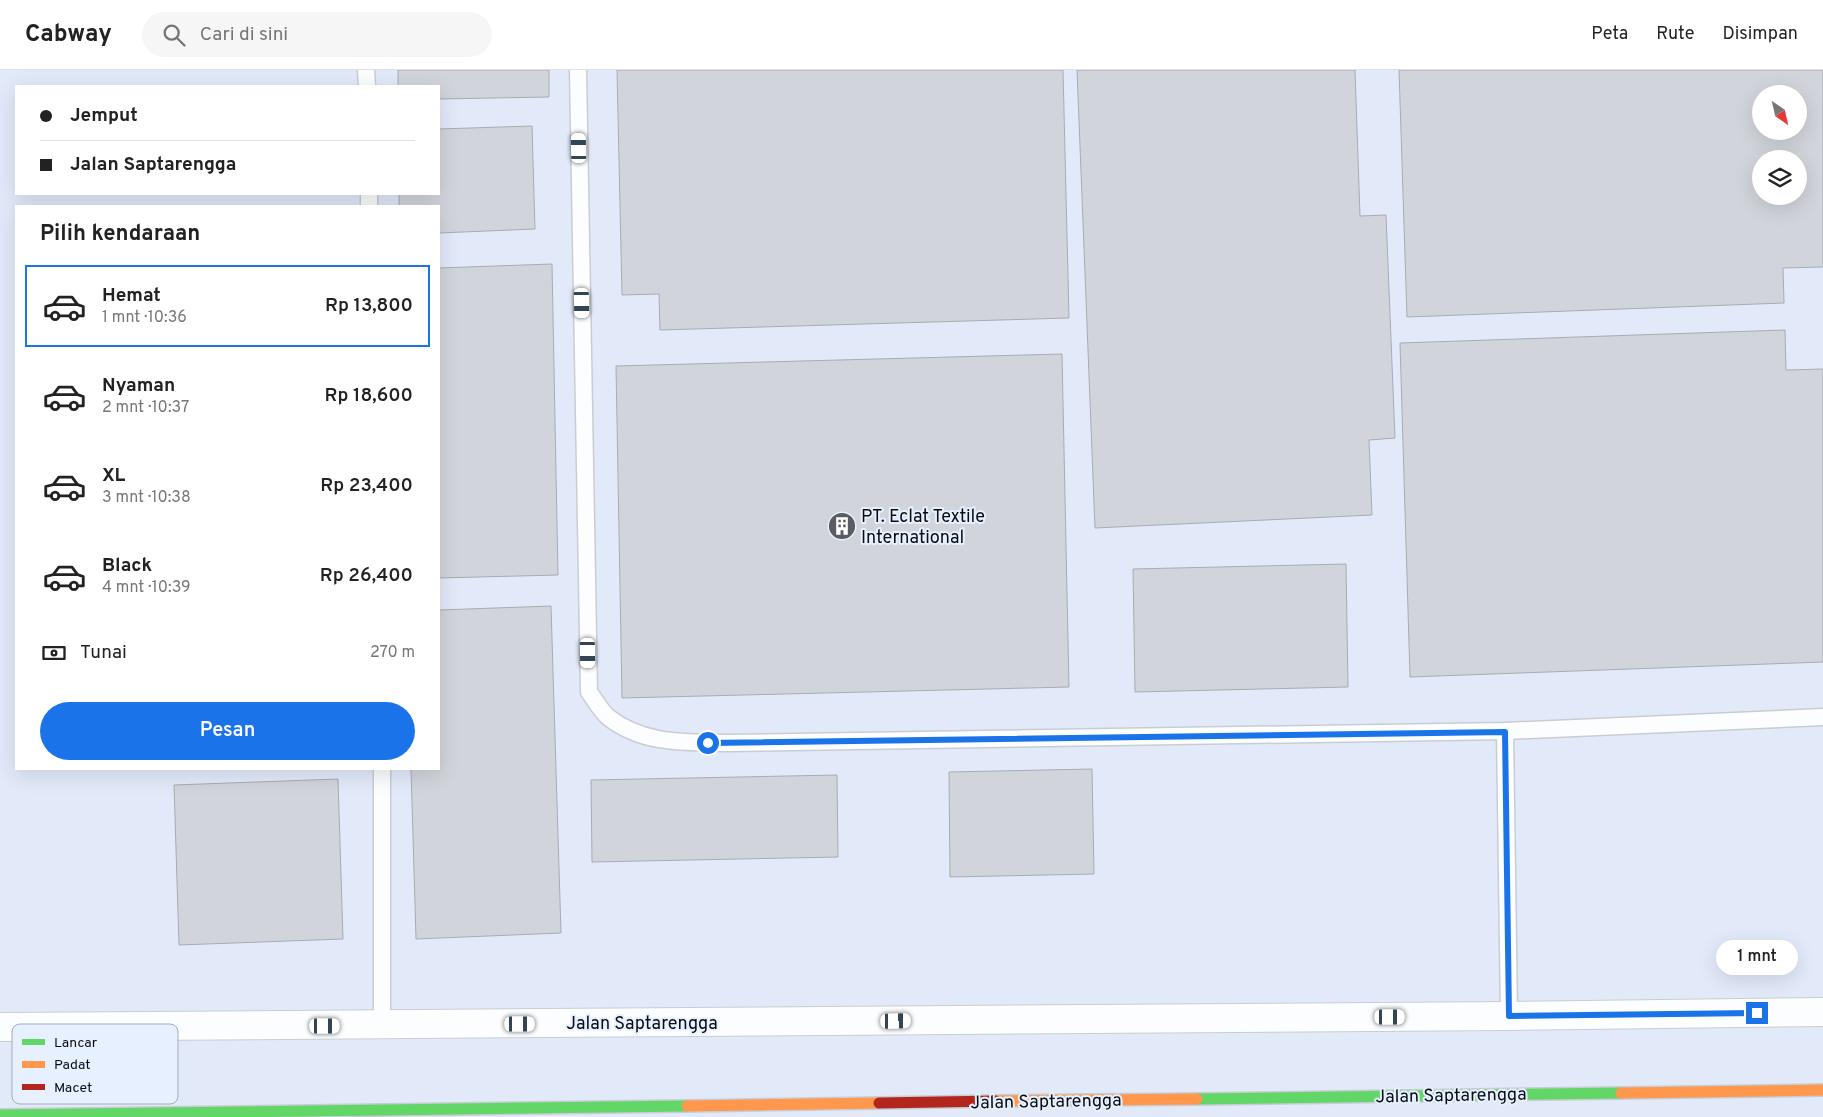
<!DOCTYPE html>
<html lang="id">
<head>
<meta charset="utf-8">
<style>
  :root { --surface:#fff; --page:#f6f6f6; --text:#222; --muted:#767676; --line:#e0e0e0; --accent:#1a73e8 }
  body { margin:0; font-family:Overpass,sans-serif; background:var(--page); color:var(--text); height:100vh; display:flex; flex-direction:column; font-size:19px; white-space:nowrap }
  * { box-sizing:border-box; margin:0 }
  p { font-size:16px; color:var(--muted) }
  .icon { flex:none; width:28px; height:28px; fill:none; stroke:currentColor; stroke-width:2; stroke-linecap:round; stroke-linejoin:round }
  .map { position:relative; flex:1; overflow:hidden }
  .drawer { position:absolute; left:15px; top:135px; width:425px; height:565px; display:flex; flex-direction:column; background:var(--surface); border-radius:0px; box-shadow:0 5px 20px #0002 }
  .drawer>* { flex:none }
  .guide { position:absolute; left:15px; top:15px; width:425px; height:110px; border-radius:0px; box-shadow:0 5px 20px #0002; display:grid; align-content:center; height:110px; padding:0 25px; background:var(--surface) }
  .needle { width:32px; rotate:146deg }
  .buttons { position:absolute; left:1752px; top:15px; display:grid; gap:10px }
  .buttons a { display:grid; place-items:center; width:55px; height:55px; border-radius:50%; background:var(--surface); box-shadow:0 5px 20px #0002; font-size:25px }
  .end { position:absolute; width:22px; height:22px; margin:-11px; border:6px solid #1a73e8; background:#fff; box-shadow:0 0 0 2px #fff }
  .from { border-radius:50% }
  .bubble { position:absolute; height:35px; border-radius:18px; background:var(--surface); box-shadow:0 5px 20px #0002; font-size:16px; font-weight:600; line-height:35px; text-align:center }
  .car { position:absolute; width:15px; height:30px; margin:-15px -8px; border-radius:6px; box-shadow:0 0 4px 1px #0007; background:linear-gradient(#fff 24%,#345 0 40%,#fff 0 76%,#345 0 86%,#fff 0) }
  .guide b { display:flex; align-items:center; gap:18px; height:48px; font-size:19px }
  .guide b+b { border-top:1px solid var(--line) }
  .guide i { width:12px; height:12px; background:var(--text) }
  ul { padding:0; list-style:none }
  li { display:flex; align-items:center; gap:15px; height:82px; margin:0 10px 8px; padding:0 15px; border:2px solid transparent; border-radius:0px }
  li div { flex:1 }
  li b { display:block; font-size:19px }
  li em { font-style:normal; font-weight:600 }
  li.current { border-color:var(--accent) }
  li>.icon { width:45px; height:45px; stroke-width:1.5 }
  h2 { padding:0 25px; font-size:22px; line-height:60px }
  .pay { display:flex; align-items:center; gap:12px; height:55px; padding:0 25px; font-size:19px }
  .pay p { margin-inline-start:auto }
  .button { display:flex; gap:10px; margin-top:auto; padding:10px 25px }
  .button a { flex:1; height:58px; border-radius:30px; background:var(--accent); color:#fff; font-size:20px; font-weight:600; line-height:58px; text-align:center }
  header { display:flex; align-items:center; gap:30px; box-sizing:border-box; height:70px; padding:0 25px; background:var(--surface); border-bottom:1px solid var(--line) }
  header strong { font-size:24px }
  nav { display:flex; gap:28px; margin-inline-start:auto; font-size:18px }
  .search { width:350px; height:45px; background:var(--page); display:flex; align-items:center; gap:12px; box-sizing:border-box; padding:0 18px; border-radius:28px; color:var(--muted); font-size:19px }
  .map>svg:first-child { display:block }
  .built { fill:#e2eafa; fill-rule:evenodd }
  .building { fill:#d1d4db; stroke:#a8acb2; fill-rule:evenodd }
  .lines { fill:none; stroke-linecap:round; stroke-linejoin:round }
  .lane-casing { stroke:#c9cdd3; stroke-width:19 }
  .street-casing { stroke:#c9cdd3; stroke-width:30 }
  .fast-casing { stroke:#c9cdd3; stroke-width:14 }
  .slow-casing { stroke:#c9cdd3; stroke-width:14 }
  .jam-casing { stroke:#c9cdd3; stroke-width:14 }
  .lane { stroke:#fcfdfe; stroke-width:16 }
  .street { stroke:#fcfdfe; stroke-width:28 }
  .fast { stroke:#63d668; stroke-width:11 }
  .slow { stroke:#ff974d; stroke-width:11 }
  .jam { stroke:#b3261e; stroke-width:11 }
  .route { stroke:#1a73e8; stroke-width:6 }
  .labels { text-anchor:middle; stroke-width:4; stroke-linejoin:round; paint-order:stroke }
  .poi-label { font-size:18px; fill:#090c11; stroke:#e7f0ff; text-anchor:start }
  .street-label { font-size:18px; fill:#090c11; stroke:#e7f0ff }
  .key { fill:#e7f0ff; stroke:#a4acb8; stroke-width:1 }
  .key-label { font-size:14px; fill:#090c11 }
</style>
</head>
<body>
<header>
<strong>Cabway</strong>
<div class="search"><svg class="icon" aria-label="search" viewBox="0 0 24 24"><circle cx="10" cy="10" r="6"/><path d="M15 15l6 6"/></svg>Cari di sini</div>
<nav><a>Peta</a><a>Rute</a><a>Disimpan</a></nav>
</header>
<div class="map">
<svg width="1823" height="1047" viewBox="0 0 1823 1047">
  <rect width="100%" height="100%" fill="#edf1f9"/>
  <path class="built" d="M0,0H1823V1047H0ZM16,16H439V124H16ZM1761,24H1799V61H1761ZM1761,89H1799V126H1761ZM16,136H439V699H16Z"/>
  <path class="building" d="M398,0H549V27L439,29V16H398Z
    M617,0H1063L1069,248L660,260L659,224L622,225Z
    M1077,0H1355L1360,146L1386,145L1395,368L1369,370L1372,445L1095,458Z
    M1399,0H1823V197L1783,198L1784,233L1407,247ZM1761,24H1799V61H1761ZM1761,89H1799V126H1761Z
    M532,56L535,159L439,163V136H399V124H439V59Z
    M552,194L558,505L439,508V198Z
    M1785,260L1786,300L1823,299V592L1410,607L1400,273Z
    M1062,284L1069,617L622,628L616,296Z
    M1346,494L1348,617L1135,622L1133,499Z
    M551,536L561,863L416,869L411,699H439V540Z
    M1092,699L1094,804L950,807L949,702Z
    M837,705L838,787L592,792L591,710Z
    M338,709L343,869L179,875L174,715Z"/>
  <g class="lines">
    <defs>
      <path id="lane" d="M366,0L367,16
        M578,0L589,622C595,630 601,641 608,647C643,675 686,672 728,673L1505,661L1509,946
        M369,124V136
        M1505,661L1823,647
        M382,699V955"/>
      <path id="street" d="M0,957L1509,946L1823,942"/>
      <path id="fast" d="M1197,1029L1621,1023
        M0,1045L687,1036"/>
      <path id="slow" d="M1621,1023L1823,1020
        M996,1031L1197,1029
        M687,1036L879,1033"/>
      <path id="jam" d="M879,1033L996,1031"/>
    </defs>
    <use href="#lane" class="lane-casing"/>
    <use href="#street" class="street-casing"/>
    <use href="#fast" class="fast-casing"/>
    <use href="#slow" class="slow-casing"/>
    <use href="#jam" class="jam-casing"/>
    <use href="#lane" class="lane"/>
    <use href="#street" class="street"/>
    <use href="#fast" class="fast"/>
    <use href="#slow" class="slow"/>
    <use href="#jam" class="jam"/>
  </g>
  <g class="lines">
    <path class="route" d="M708,673L1505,662L1509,946L1757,943"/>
  </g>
  <defs>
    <symbol id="building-disc" viewBox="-11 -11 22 22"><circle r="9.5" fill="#595c62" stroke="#e7f0ff"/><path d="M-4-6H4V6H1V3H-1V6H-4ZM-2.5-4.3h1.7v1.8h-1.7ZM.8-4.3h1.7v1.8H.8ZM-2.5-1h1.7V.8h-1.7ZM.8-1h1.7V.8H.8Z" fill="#fff"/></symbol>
  </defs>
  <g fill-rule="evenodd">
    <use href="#building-disc" x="826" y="440" width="32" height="32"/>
  </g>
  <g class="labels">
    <g class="poi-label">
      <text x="861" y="452">PT. Eclat Textile<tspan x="861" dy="21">International</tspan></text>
    </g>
    <g class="street-label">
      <text x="642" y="959">Jalan Saptarengga</text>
      <text transform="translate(1451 1025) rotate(-1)" y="6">Jalan Saptarengga</text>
      <text transform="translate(1046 1031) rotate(-1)" y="6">Jalan Saptarengga</text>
    </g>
  </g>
  <rect x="12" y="954" width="166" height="80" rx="8" class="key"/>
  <rect x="22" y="969" width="23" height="6" fill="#63d668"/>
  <rect x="22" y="991" width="23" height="7" fill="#ff974d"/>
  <rect x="22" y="1014" width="23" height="6" fill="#b3261e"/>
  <g class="key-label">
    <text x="54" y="977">Lancar</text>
    <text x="54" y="999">Padat</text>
    <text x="54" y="1022">Macet</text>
  </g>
</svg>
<div class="buttons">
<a><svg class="needle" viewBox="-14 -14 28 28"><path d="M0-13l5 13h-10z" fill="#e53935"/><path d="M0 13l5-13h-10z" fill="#767676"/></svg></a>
<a><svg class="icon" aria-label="layers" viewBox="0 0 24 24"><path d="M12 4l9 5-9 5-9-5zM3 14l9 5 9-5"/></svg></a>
</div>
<i class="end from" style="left:708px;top:673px"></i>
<i class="end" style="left:1757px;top:943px"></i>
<div class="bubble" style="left:1716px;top:870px;width:82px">1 mnt</div>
<i class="car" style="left:579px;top:78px;rotate:359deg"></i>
<i class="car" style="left:582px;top:233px;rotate:179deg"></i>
<i class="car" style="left:588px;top:583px;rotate:179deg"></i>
<i class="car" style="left:1390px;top:947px;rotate:90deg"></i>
<i class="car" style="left:896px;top:951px;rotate:89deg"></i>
<i class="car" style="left:520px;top:954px;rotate:90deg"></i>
<i class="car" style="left:325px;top:956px;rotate:90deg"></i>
<div class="guide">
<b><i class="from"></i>Jemput</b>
<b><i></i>Jalan Saptarengga</b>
</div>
<section class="drawer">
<h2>Pilih kendaraan</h2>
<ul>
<li class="current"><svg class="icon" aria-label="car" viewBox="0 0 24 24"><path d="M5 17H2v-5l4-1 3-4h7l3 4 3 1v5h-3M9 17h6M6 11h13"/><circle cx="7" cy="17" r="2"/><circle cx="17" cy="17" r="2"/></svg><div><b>Hemat</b><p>1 mnt · 10:36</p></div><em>Rp 13,800</em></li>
<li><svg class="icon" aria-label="car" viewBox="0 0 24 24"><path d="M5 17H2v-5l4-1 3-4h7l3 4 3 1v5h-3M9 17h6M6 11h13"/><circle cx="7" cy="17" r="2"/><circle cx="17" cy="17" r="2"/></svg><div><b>Nyaman</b><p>2 mnt · 10:37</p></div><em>Rp 18,600</em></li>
<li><svg class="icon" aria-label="car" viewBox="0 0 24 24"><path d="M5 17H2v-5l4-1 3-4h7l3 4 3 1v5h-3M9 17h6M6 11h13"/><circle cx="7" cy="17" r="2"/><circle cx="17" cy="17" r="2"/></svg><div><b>XL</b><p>3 mnt · 10:38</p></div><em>Rp 23,400</em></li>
<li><svg class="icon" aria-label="car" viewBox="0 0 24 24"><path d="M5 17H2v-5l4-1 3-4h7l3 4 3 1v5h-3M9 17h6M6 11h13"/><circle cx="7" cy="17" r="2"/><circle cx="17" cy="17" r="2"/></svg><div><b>Black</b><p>4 mnt · 10:39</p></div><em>Rp 26,400</em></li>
</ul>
<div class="pay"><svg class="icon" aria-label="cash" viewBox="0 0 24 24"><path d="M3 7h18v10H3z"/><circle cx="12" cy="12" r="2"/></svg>Tunai<p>270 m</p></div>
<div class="button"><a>Pesan</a></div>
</section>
</div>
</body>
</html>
